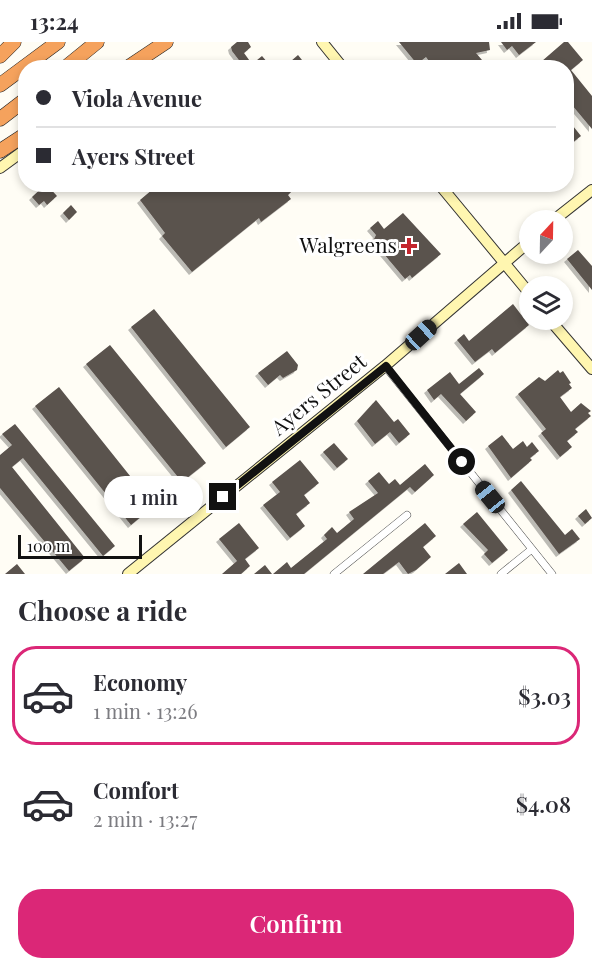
<!DOCTYPE html>
<html lang="en">
<head>
<meta charset="utf-8">
<style>
  :root { --surface:#fff; --page:#f2f2f3; --text:#2b2b33; --muted:#7c7c81; --line:#e1e1e2; --accent:#db2777 }
  body { margin:0; font-family:"Playfair Display",serif; background:var(--page); color:var(--text); height:100vh; display:flex; flex-direction:column; font-size:22px; white-space:nowrap }
  * { box-sizing:border-box; margin:0 }
  p { font-size:20px; color:var(--muted) }
  .icon { flex:none; width:33px; height:33px; fill:none; stroke:currentColor; stroke-width:2; stroke-linecap:round; stroke-linejoin:round }
  .map { position:relative; height:532px; overflow:hidden }
  .side { display:flex; flex-direction:column; background:var(--surface); flex:1 }
  .side>* { flex:none }
  .guide { position:absolute; left:18px; top:18px; width:556px; height:132px; border-radius:24px; box-shadow:0 3px 9px #0003; display:grid; align-content:center; height:132px; padding:0 18px; background:var(--surface) }
  .needle { width:39px; rotate:22deg }
  .buttons { position:absolute; left:519px; top:168px; display:grid; gap:12px }
  .buttons a { display:grid; place-items:center; width:54px; height:54px; border-radius:50%; background:var(--surface); box-shadow:0 3px 9px #0003; font-size:30px }
  .scale { position:absolute; left:18px; bottom:15px; width:124px; box-sizing:border-box; padding-left:6px; border:3px solid #111; border-top:0; font-size:16px; line-height:21px; white-space:nowrap; color:#111; -webkit-text-stroke:4px #fff; paint-order:stroke }
  .end { position:absolute; width:27px; height:27px; margin:-14px; border:8px solid #111; background:#fff; box-shadow:0 0 0 3px #fff }
  .from { border-radius:50% }
  .bubble { position:absolute; height:42px; border-radius:21px; background:var(--surface); box-shadow:0 3px 9px #0003; font-size:20px; font-weight:600; line-height:42px; text-align:center }
  .car { position:absolute; width:18px; height:36px; margin:-18px -9px; border-radius:8px; box-shadow:0 0 4px 2px #0007; background:linear-gradient(#222 24%,#8ab4d8 0 40%,#222 0 76%,#8ab4d8 0 86%,#222 0) }
  .guide b { display:flex; align-items:center; gap:21px; height:57px; font-size:22px }
  .guide b+b { border-top:2px solid var(--line) }
  .guide i { width:15px; height:15px; background:var(--text) }
  ul { padding:0; list-style:none }
  li { display:flex; align-items:center; gap:18px; height:99px; margin:0 12px 9px; padding:0 6px; border:3px solid transparent; border-radius:24px }
  li div { flex:1 }
  li b { display:block; font-size:22px }
  li em { font-style:normal; font-weight:600 }
  li.selected { border-color:var(--accent) }
  li>.icon { width:54px; height:54px; stroke-width:1.5 }
  h2 { padding:0 18px; font-size:27px; line-height:72px }
  .action { display:flex; gap:12px; margin-top:auto; padding:12px 18px }
  .action a { flex:1; height:69px; border-radius:24px; background:var(--accent); color:#fff; font-size:24px; font-weight:600; line-height:69px; text-align:center }
  .status { display:flex; justify-content:space-between; align-items:center; height:42px; padding:0 30px; background:var(--surface); direction:ltr }
  .status svg { height:16px; fill:currentColor }
  .map>svg:first-child { display:block }
  .building { fill:#5a524d; filter:url(#shadow) }
  .lines { fill:none; stroke-linecap:round; stroke-linejoin:round }
  .street-casing { stroke:#444; stroke-width:8 }
  .secondary-casing { stroke:#333; stroke-width:12 }
  .highway-casing { stroke:#222; stroke-width:15 }
  .street { stroke:#fff; stroke-width:7 }
  .secondary { stroke:#fff6b0; stroke-width:10 }
  .highway { stroke:#f5a25d; stroke-width:14 }
  .route { stroke:#111; stroke-width:8 }
  .poi-dot { fill:#c4262e; stroke:#fff; stroke-width:2 }
  .labels { text-anchor:middle; stroke-width:6; stroke-linejoin:round; paint-order:stroke }
  .poi-label { font-size:21px; fill:#111; stroke:#fff; text-anchor:end }
  .street-label { font-size:21px; fill:#111; stroke:#fff }
</style>
</head>
<body>
<div class="status"><b>13:24</b><svg viewBox="0 0 49 12"><path d="M0 12V9h3v3zM5 12V6h3v6zM10 12V3h3v9zM15 12V0h3v12zM26 1h20v11H26zM47 4h2v5h-2z"/></svg></div>
<div class="map">
<svg width="592" height="532" viewBox="0 0 592 532">
  <defs>
    <filter id="shadow"><feDropShadow dx="-3" dy="3" stdDeviation="0" flood-color="#0004"/></filter>
  </defs>
  <rect width="100%" height="100%" fill="#fffdf5"/>
  <path class="building" d="M237,0H248L251,5L244,11L252,22L262,14L268,21L263,26H245L232,9L231,5Z
    M399,0H489L490,8L476,11L482,18L479,21L482,26H434L426,15L417,22Z
    M501,0H536L519,13L512,4L507,8Z
    M564,0H568L583,18L571,28L592,54V87L567,57V26H534Z
    M298,13L306,23L303,26H283Z
    M573,84L581,94L567,105V88Z
    M46,142L57,154L47,163L44,159L39,163L32,155Z
    M159,142H293L295,146L288,153L291,157L261,180L259,176L192,230L162,194L165,191L140,158Z
    M71,163L77,170L69,178L63,171Z
    M403,171L441,212L412,236L410,233L405,237L373,199L376,193L370,186L378,179L384,187Z
    M578,208L592,224V248L567,217Z
    M513,262L529,283L495,311L492,307L475,320L457,298L464,292L469,299Z
    M154,267L250,385L226,405L131,285Z
    M110,303L206,421L182,440L86,322Z
    M287,309L298,323L297,328L283,336L280,333L268,343L258,331Z
    M479,326L484,332L460,352L476,370L466,379L441,352L434,358L427,348L450,330L459,342Z
    M558,328L560,331L563,329L571,341L569,342L572,346L560,355L571,370L581,361L591,369L588,371L591,374L575,387L578,390L567,399L572,405L560,415L541,391L546,387L518,352L539,335L545,339Z
    M59,345L154,464L131,483L35,364Z
    M376,358L394,380L398,377L410,392L399,401L390,390L375,402L357,379Z
    M15,382L115,504L103,514L23,416L12,425L85,516L69,529L0,446V413L12,403L2,392Z
    M502,393L513,407L523,399L527,405L532,400L539,409L530,416L532,418L511,436L488,404Z
    M334,401L348,417L337,426L323,410Z
    M300,418L319,441L304,453L310,461L296,472L305,484L290,496L263,463L280,450L272,440Z
    M425,422L434,433L415,450L410,445L304,532H273L287,520L291,526L327,497L324,493L332,485L337,491L354,477L349,470L378,451L368,439L379,430L389,442L395,437L400,443Z
    M521,439L565,493L572,487L580,497L559,512L511,448Z
    M586,467L592,476L585,482L578,474Z
    M477,470L508,508L492,521L484,512L488,508L463,482Z
    M239,481L259,506L245,517L250,524L241,532H222L237,519L219,497Z
    M425,481L436,494L423,505L431,515L416,528L408,532L399,520L383,532H363Z
    M459,521L467,532H445Z
    M17,522L25,532H5Z
    M265,523L272,532H254Z"/>
  <g class="lines">
    <defs>
      <path id="street" d="M385,324L552,532
        M334,532L407,473
        M501,532L532,507"/>
      <path id="secondary" d="M322,0L343,26
        M0,126L26,107
        M439,142L530,252
        M554,178L592,148
        M550,278L592,327
        M128,532L385,324L530,199"/>
      <path id="highway" d="M0,14L14,0
        M65,26L97,0
        M127,26L166,0
        M0,43L58,0
        M0,77L26,57
        M0,109L26,92"/>
    </defs>
    <use href="#street" class="street-casing"/>
    <use href="#secondary" class="secondary-casing"/>
    <use href="#highway" class="highway-casing"/>
    <use href="#street" class="street"/>
    <use href="#secondary" class="secondary"/>
    <use href="#highway" class="highway"/>
  </g>
  <g class="lines">
    <path class="route" d="M223,455L386,324L462,420"/>
  </g>
  <path class="poi-dot" d="M406 195h6v6h6v6h-6v6h-6v-6h-6v-6h6z"/>
  <g class="labels">
    <g class="poi-label">
      <text x="397" y="211">Walgreens</text>
    </g>
    <g class="street-label">
      <text transform="translate(319 353) rotate(-39)" y="7">Ayers Street</text>
    </g>
  </g>
</svg>
<div class="buttons">
<a><svg class="needle" viewBox="-14 -14 28 28"><path d="M0-13l5 13h-10z" fill="#e53935"/><path d="M0 13l5-13h-10z" fill="#7c7c81"/></svg></a>
<a><svg class="icon" aria-label="layers" viewBox="0 0 24 24"><path d="M12 4l9 5-9 5-9-5zM3 14l9 5 9-5"/></svg></a>
</div>
<div class="scale">100 m</div>
<i class="end from" style="left:462px;top:420px"></i>
<i class="end" style="left:223px;top:455px"></i>
<div class="bubble" style="left:104px;top:434px;width:99px">1 min</div>
<i class="car" style="left:421px;top:293px;rotate:48deg"></i>
<i class="car" style="left:490px;top:455px;rotate:321deg"></i>
<div class="guide">
<b><i class="from"></i>Viola Avenue</b>
<b><i></i>Ayers Street</b>
</div>
</div>
<section class="side">
<h2>Choose a ride</h2>
<ul>
<li class="selected"><svg class="icon" aria-label="car" viewBox="0 0 24 24"><path d="M5 17H2v-5l4-1 3-4h7l3 4 3 1v5h-3M9 17h6M6 11h13"/><circle cx="7" cy="17" r="2"/><circle cx="17" cy="17" r="2"/></svg><div><b>Economy</b><p>1 min · 13:26</p></div><em>$3.03</em></li>
<li><svg class="icon" aria-label="car" viewBox="0 0 24 24"><path d="M5 17H2v-5l4-1 3-4h7l3 4 3 1v5h-3M9 17h6M6 11h13"/><circle cx="7" cy="17" r="2"/><circle cx="17" cy="17" r="2"/></svg><div><b>Comfort</b><p>2 min · 13:27</p></div><em>$4.08</em></li>
</ul>
<div class="action"><a>Confirm</a></div>
</section>
</body>
</html>
